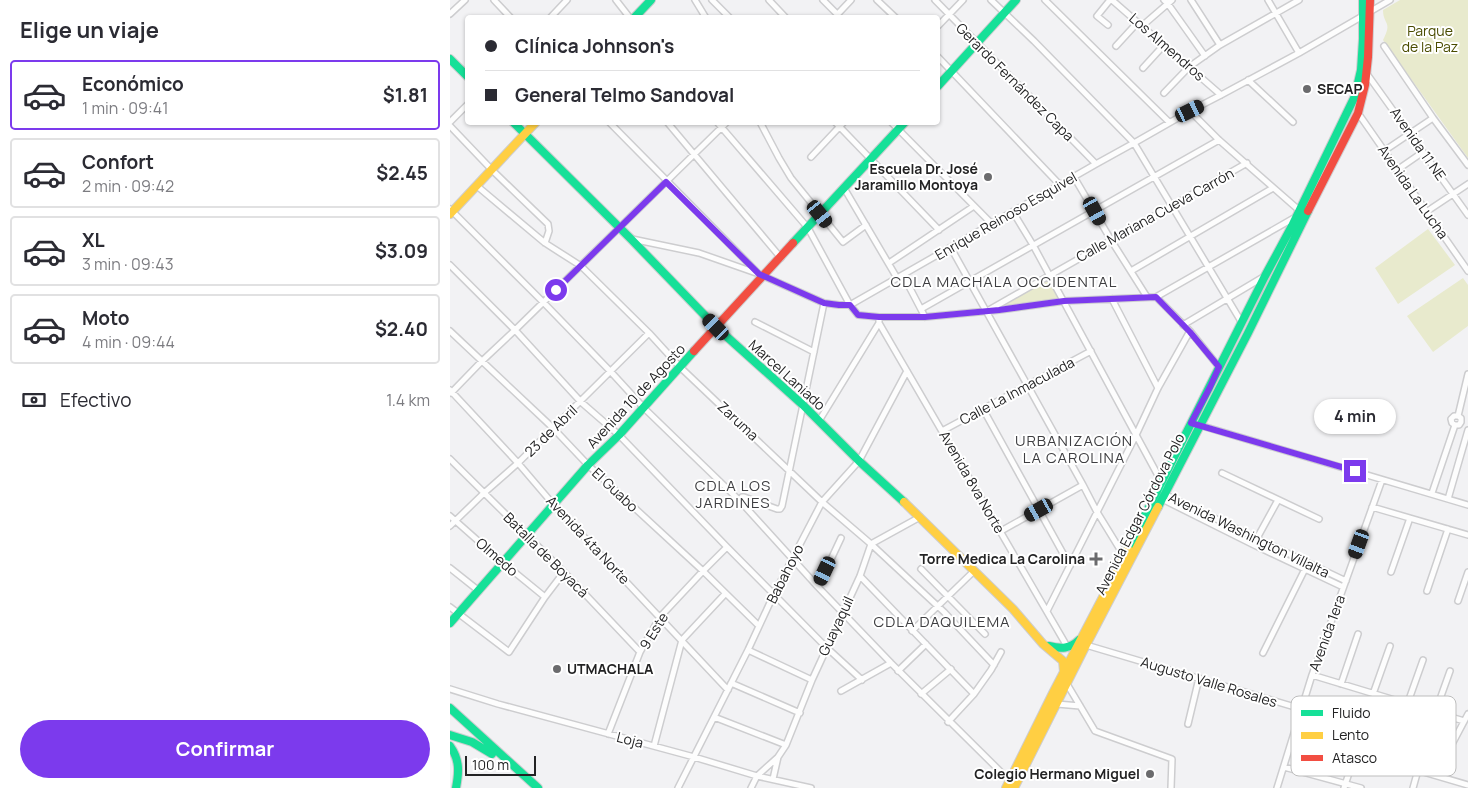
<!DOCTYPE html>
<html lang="es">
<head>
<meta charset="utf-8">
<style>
  :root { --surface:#fff; --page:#f2f2f3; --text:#2b2b33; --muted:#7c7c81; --line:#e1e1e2; --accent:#7c3aed }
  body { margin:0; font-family:Manrope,sans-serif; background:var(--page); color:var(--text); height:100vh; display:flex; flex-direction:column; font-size:19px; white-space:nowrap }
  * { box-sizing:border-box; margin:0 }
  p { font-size:16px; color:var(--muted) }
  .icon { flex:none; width:28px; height:28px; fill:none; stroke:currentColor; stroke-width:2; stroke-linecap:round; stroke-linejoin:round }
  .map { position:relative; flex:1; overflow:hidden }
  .drawer { display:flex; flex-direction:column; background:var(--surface); width:450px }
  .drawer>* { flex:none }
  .top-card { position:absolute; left:15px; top:15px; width:475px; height:110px; border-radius:5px; box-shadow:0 1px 4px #0004; display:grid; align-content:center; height:110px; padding:0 20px; background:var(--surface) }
  .scale { position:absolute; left:15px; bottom:12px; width:71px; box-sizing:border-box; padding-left:5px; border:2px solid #232324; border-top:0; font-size:14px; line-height:18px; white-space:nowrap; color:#232324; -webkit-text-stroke:4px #fff; paint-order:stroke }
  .end { position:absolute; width:22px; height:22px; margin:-11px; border:6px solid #7c3aed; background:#fff; box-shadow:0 0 0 2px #fff }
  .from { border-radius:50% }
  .bubble { position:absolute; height:35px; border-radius:18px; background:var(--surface); box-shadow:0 1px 4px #0004; font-size:16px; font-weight:700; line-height:35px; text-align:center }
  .car { position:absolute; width:15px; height:30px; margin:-15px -8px; border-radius:6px; box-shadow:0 0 4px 1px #0007; background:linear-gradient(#222 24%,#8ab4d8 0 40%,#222 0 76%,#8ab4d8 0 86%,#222 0) }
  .top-card b { display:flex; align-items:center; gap:18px; height:48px; font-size:19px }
  .top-card b+b { border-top:1px solid var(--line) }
  .top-card i { width:12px; height:12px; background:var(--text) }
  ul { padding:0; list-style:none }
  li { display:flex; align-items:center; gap:15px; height:70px; margin:0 10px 8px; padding:0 10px; border:2px solid var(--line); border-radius:5px }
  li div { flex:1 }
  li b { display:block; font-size:19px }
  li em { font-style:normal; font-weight:700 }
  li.current { border-color:var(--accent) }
  li>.icon { width:45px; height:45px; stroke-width:1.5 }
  h2 { padding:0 20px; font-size:22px; line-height:60px }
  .pay { display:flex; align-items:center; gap:12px; height:55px; padding:0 20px; font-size:19px }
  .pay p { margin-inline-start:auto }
  .cta { display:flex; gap:10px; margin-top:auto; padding:10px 20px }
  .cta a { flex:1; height:58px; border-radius:30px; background:var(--accent); color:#fff; font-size:20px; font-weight:700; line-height:58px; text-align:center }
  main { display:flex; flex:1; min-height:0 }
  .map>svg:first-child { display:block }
  .green { fill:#e8eacd }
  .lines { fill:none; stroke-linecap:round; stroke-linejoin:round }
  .street-casing { stroke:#cdcdcf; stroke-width:8 }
  .fast-casing { stroke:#cdcdcf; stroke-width:10 }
  .slow-casing { stroke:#cdcdcf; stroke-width:10 }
  .jam-casing { stroke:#cdcdcf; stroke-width:10 }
  .street { stroke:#fdfdfd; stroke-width:5 }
  .fast { stroke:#16e098; stroke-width:8 }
  .slow { stroke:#ffcf43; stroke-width:8 }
  .jam { stroke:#f24e42; stroke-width:8 }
  .route { stroke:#7c3aed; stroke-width:6 }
  .poi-dot { fill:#6b6b6d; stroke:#fff; stroke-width:2 }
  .labels { text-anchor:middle; stroke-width:4; stroke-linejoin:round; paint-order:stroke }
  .park-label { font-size:14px; fill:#4a4c00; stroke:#fff }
  .street-label { font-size:14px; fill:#232324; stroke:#fff }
  .poi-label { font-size:14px; font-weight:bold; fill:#232324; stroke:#fff; text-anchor:end }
  .neighbourhood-label { font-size:15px; letter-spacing:1px; fill:#3e3e41; stroke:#fff }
  .key { fill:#fff; stroke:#bdbdbd; stroke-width:1 }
  .key-label { font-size:14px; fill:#232324 }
</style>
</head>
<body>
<main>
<section class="drawer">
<h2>Elige un viaje</h2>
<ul>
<li class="current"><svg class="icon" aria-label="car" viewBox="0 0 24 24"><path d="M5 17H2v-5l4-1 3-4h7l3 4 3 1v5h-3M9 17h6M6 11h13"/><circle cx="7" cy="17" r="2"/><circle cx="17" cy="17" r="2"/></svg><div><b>Económico</b><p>1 min · 09:41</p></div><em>$1.81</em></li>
<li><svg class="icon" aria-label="car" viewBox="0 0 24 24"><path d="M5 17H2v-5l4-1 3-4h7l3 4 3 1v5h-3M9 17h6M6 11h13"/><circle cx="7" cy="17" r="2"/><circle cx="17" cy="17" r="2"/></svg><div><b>Confort</b><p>2 min · 09:42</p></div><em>$2.45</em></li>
<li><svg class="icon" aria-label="car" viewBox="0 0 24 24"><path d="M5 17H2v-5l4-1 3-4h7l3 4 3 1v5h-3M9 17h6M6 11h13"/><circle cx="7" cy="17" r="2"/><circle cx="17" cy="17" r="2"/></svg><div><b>XL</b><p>3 min · 09:43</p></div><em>$3.09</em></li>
<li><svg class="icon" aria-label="car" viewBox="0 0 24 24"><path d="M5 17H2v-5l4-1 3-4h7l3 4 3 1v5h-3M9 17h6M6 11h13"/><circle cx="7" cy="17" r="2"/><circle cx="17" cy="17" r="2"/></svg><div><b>Moto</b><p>4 min · 09:44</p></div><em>$2.40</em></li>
</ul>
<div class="pay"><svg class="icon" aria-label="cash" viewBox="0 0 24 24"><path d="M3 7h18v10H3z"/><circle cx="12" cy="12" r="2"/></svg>Efectivo<p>1.4 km</p></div>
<div class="cta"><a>Confirmar</a></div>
</section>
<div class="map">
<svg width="1018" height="788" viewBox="0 0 1018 788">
  <rect width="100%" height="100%" fill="#f2f2f4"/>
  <path class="green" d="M950,0H1018V158L933,40C943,21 933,25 933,10Z
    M978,229L1005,265L948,304L925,268Z
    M601,276L616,304L538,312Z
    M1013,278L1018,285V326L983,352L957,316Z"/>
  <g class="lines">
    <defs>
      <path id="street" d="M44,0L61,18
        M166,0L180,18
        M245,0L256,18
        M262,0L280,18
        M319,0L336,18
        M373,0L391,18
        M427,0L446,18
        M485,0L646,164
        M541,0L584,41L684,143L792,323
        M595,0L719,122
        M662,0L771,95
        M714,0L718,4L755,56
        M741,0L770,45
        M818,0L849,53
        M0,14L15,0
        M100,18L117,0
        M384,18L401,0
        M658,25L647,16L660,0
        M488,26L513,0
        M692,26L722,0
        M666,46L688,22
        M934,46L983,118L1018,165
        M488,57L610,185
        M693,68L714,45
        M917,74L1018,215
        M798,80L843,122
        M714,93L739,67L770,45L849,0
        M740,111L769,140L850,211
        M908,113L1018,271
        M0,122L18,104
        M159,122L307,272
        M217,122L331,258
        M267,122L358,228L400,305L408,315L429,317H475L549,310L614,301L706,297L844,218
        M310,122L329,158L341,178L393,242L416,225
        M385,122L489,230
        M441,122L542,224
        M0,126L42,170L98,224L99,231L95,243
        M934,151L983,118
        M361,157L394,122
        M947,170L973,152
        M624,177L661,240L697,297
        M27,186L95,243L131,266L199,333L230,367L372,502L421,544L494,612L544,665
        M394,188L447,278
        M0,209L93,302L161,372L194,408L290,501L368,587L441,663L561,782
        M563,212L583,245L711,481L714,494L896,581
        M976,212L1018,184
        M182,239L249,253L309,274L374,303L389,305H400L646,164L684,143L740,111L771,95L849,53L940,0
        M501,248L633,485L647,512L674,556
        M439,263L524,206
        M0,265L65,330L131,402L169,435L277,547L376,647L412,680
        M681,271L823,188
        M453,275L475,317
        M706,297L740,331L769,367
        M662,299L708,388
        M471,309L769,140
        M539,310L797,163
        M429,317V323L618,648
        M305,322L364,352
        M733,325L815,276
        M0,331L103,428L138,465L253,571L309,626
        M0,390L68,463L103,504L278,690
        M1,393L31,362L65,330L277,122
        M533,409L620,566
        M1008,416L1018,374
        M369,421L429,323
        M749,425L1018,505
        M492,431L641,351
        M0,459L114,572L190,652
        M772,473L869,519
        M982,493L1005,425H1009L1011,422V418L1008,416H1004L1001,419L1002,423L1005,425
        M712,499L804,545L893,587
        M998,499L1018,430
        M290,501L292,497H294L327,509H330L332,506L374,303
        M922,507L1018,535
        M0,516L52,562L95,597
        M0,526L34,493L68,463L199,333
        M551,531L633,485
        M806,540L828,500
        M0,568L29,591
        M471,569L535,634
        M941,572L960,518
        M410,576L524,694
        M368,587L391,538
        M977,591L998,529
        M1008,601L1018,572
        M0,607L59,652L95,597L114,572
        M597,611L686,435L708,388L740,331
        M462,631L524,571
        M636,645L993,751H997L1000,748L1018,714
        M298,650L362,680
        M813,653L855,569
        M448,671L476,644
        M862,675L1014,721
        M281,683L350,713
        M617,684L645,731L722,759L721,788
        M891,684L908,634
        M0,689L48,704L244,757L307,776L361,788
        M391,691L441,663
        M471,694L501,669
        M923,694L940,646
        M607,704L630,706
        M957,705L973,660
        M985,713L1000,671
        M264,717L336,745
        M498,722L524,694L541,670L551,652
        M738,724L749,678
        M158,734L190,652L210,617L253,571L277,547
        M844,734L1018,785
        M204,746L232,640L275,594
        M834,767L911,788
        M323,779L328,757L336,745L362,680L410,576L421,544L470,517
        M228,788L298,650L324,594L372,502L409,461L457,371
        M301,788L307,776L328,757
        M827,788L862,675L932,480
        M894,788L906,752
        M963,788L968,770"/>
      <path id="fast" d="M184,18L201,0
        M0,59L18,77
        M488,86L566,0
        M63,122L181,239L266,327L353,405L409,461L454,502
        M343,243L455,122
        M708,507L798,333L858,211
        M678,549L815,276L842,226L905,96L911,70L913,39V0
        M0,623L138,465L169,435L244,351
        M599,646C611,649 620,649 629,640
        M0,708L88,788
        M0,735L22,742L42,754
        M0,746C10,760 9,772 6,788"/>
      <path id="slow" d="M0,214L86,122
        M454,502L563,609L593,644L613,661L614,672
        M556,788L603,693L678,549
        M564,788L636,645L708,507"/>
      <path id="jam" d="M858,211L908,113L915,85L918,57L920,0
        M244,351L343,243"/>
    </defs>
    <use href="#street" class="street-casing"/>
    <use href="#fast" class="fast-casing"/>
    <use href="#slow" class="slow-casing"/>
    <use href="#jam" class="jam-casing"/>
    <use href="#street" class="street"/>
    <use href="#fast" class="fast"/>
    <use href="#slow" class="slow"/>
    <use href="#jam" class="jam"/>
  </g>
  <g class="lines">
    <path class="route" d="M106,290L216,182L309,274L374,303L389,305H400L408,315L429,317H475L549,310L614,301L706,297L740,332L769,367L760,387L741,423L905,471"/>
  </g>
  <g class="poi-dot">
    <circle cx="857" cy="89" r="5"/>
    <circle cx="538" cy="177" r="5"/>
    <path d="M643.5 551.5h5v5h5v5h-5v5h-5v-5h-5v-5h5z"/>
    <circle cx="107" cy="669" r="5"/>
    <circle cx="700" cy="774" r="5"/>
  </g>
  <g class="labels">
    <g class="park-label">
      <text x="980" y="36">Parque<tspan x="980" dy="16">de la Paz</tspan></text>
    </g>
    <g class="street-label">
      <text transform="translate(717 47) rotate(41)" y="5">Los Almendros</text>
      <text transform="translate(565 82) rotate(45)" y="5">Gerardo Fernández Capa</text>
      <text transform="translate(968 144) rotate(55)" y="5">Avenida 11 NE</text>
      <text transform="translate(963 192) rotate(55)" y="5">Avenida La Lucha</text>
      <text transform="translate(705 215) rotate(-29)" y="5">Calle Mariana Cueva Carrón</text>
      <text transform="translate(556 216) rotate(-30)" y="5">Enrique Reinoso Esquivel</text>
      <text transform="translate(337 375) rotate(42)" y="5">Marcel Laniado</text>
      <text transform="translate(567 391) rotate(-28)" y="5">Calle La Inmaculada</text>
      <text transform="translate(186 396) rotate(-47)" y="5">Avenida 10 de Agosto</text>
      <text transform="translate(288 421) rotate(43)" y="5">Zaruma</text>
      <text transform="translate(101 431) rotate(-44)" y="5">23 de Abril</text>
      <text transform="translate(522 482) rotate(60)" y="5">Avenida 8va Norte</text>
      <text transform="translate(165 490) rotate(43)" y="5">El Guabo</text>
      <text transform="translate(690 514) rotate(-63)" y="5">Avenida Edgar Córdova Polo</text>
      <text transform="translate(799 535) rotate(26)" y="5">Avenida Washington Villalta</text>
      <text transform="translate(138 540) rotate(47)" y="5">Avenida 4ta Norte</text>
      <text transform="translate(96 555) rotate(45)" y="5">Batalla de Boyacá</text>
      <text transform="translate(47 557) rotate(41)" y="5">Olmedo</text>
      <text transform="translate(335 574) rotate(-63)" y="5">Babahoyo</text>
      <text transform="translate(386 626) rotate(-65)" y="5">Guayaquil</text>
      <text transform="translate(204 631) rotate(-58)" y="5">9 Este</text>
      <text transform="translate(877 633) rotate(-70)" y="5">Avenida 1era</text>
      <text transform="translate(759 682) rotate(17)" y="5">Augusto Valle Rosales</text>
      <text transform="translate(180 740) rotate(14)" y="5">Loja</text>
    </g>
    <g class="poi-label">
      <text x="867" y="94" text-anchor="start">SECAP</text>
      <text x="528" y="174">Escuela Dr. José<tspan x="528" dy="16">Jaramillo Montoya</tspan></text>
      <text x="635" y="564">Torre Medica La Carolina</text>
      <text x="117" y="674" text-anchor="start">UTMACHALA</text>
      <text x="690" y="779">Colegio Hermano Miguel</text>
    </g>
    <g class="neighbourhood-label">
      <text x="554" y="287">CDLA MACHALA OCCIDENTAL</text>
      <text x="624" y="446">URBANIZACIÓN<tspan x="624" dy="17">LA CAROLINA</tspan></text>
      <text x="283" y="491">CDLA LOS<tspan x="283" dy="17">JARDINES</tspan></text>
      <text x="492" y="627">CDLA DAQUILEMA</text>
    </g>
  </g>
  <rect x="841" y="696" width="165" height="80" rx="8" class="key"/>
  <rect x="851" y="710" width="22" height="6" fill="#16e098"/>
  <rect x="851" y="732" width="22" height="7" fill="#ffcf43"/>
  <rect x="851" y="755" width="22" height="6" fill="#f24e42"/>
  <g class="key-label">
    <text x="882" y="718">Fluido</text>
    <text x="882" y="740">Lento</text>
    <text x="882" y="763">Atasco</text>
  </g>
</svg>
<div class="scale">100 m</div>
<i class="end from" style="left:106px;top:290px"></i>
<i class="end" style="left:905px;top:471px"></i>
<div class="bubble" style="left:864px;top:399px;width:82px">4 min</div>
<i class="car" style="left:740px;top:111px;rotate:64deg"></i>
<i class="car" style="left:645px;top:211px;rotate:151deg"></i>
<i class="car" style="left:370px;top:214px;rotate:141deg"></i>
<i class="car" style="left:266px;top:327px;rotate:316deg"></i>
<i class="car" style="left:589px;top:510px;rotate:241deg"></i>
<i class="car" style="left:909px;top:544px;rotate:200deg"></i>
<i class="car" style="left:375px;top:571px;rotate:205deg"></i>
<div class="top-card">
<b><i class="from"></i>Clínica Johnson's</b>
<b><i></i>General Telmo Sandoval</b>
</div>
</div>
</main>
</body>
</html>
